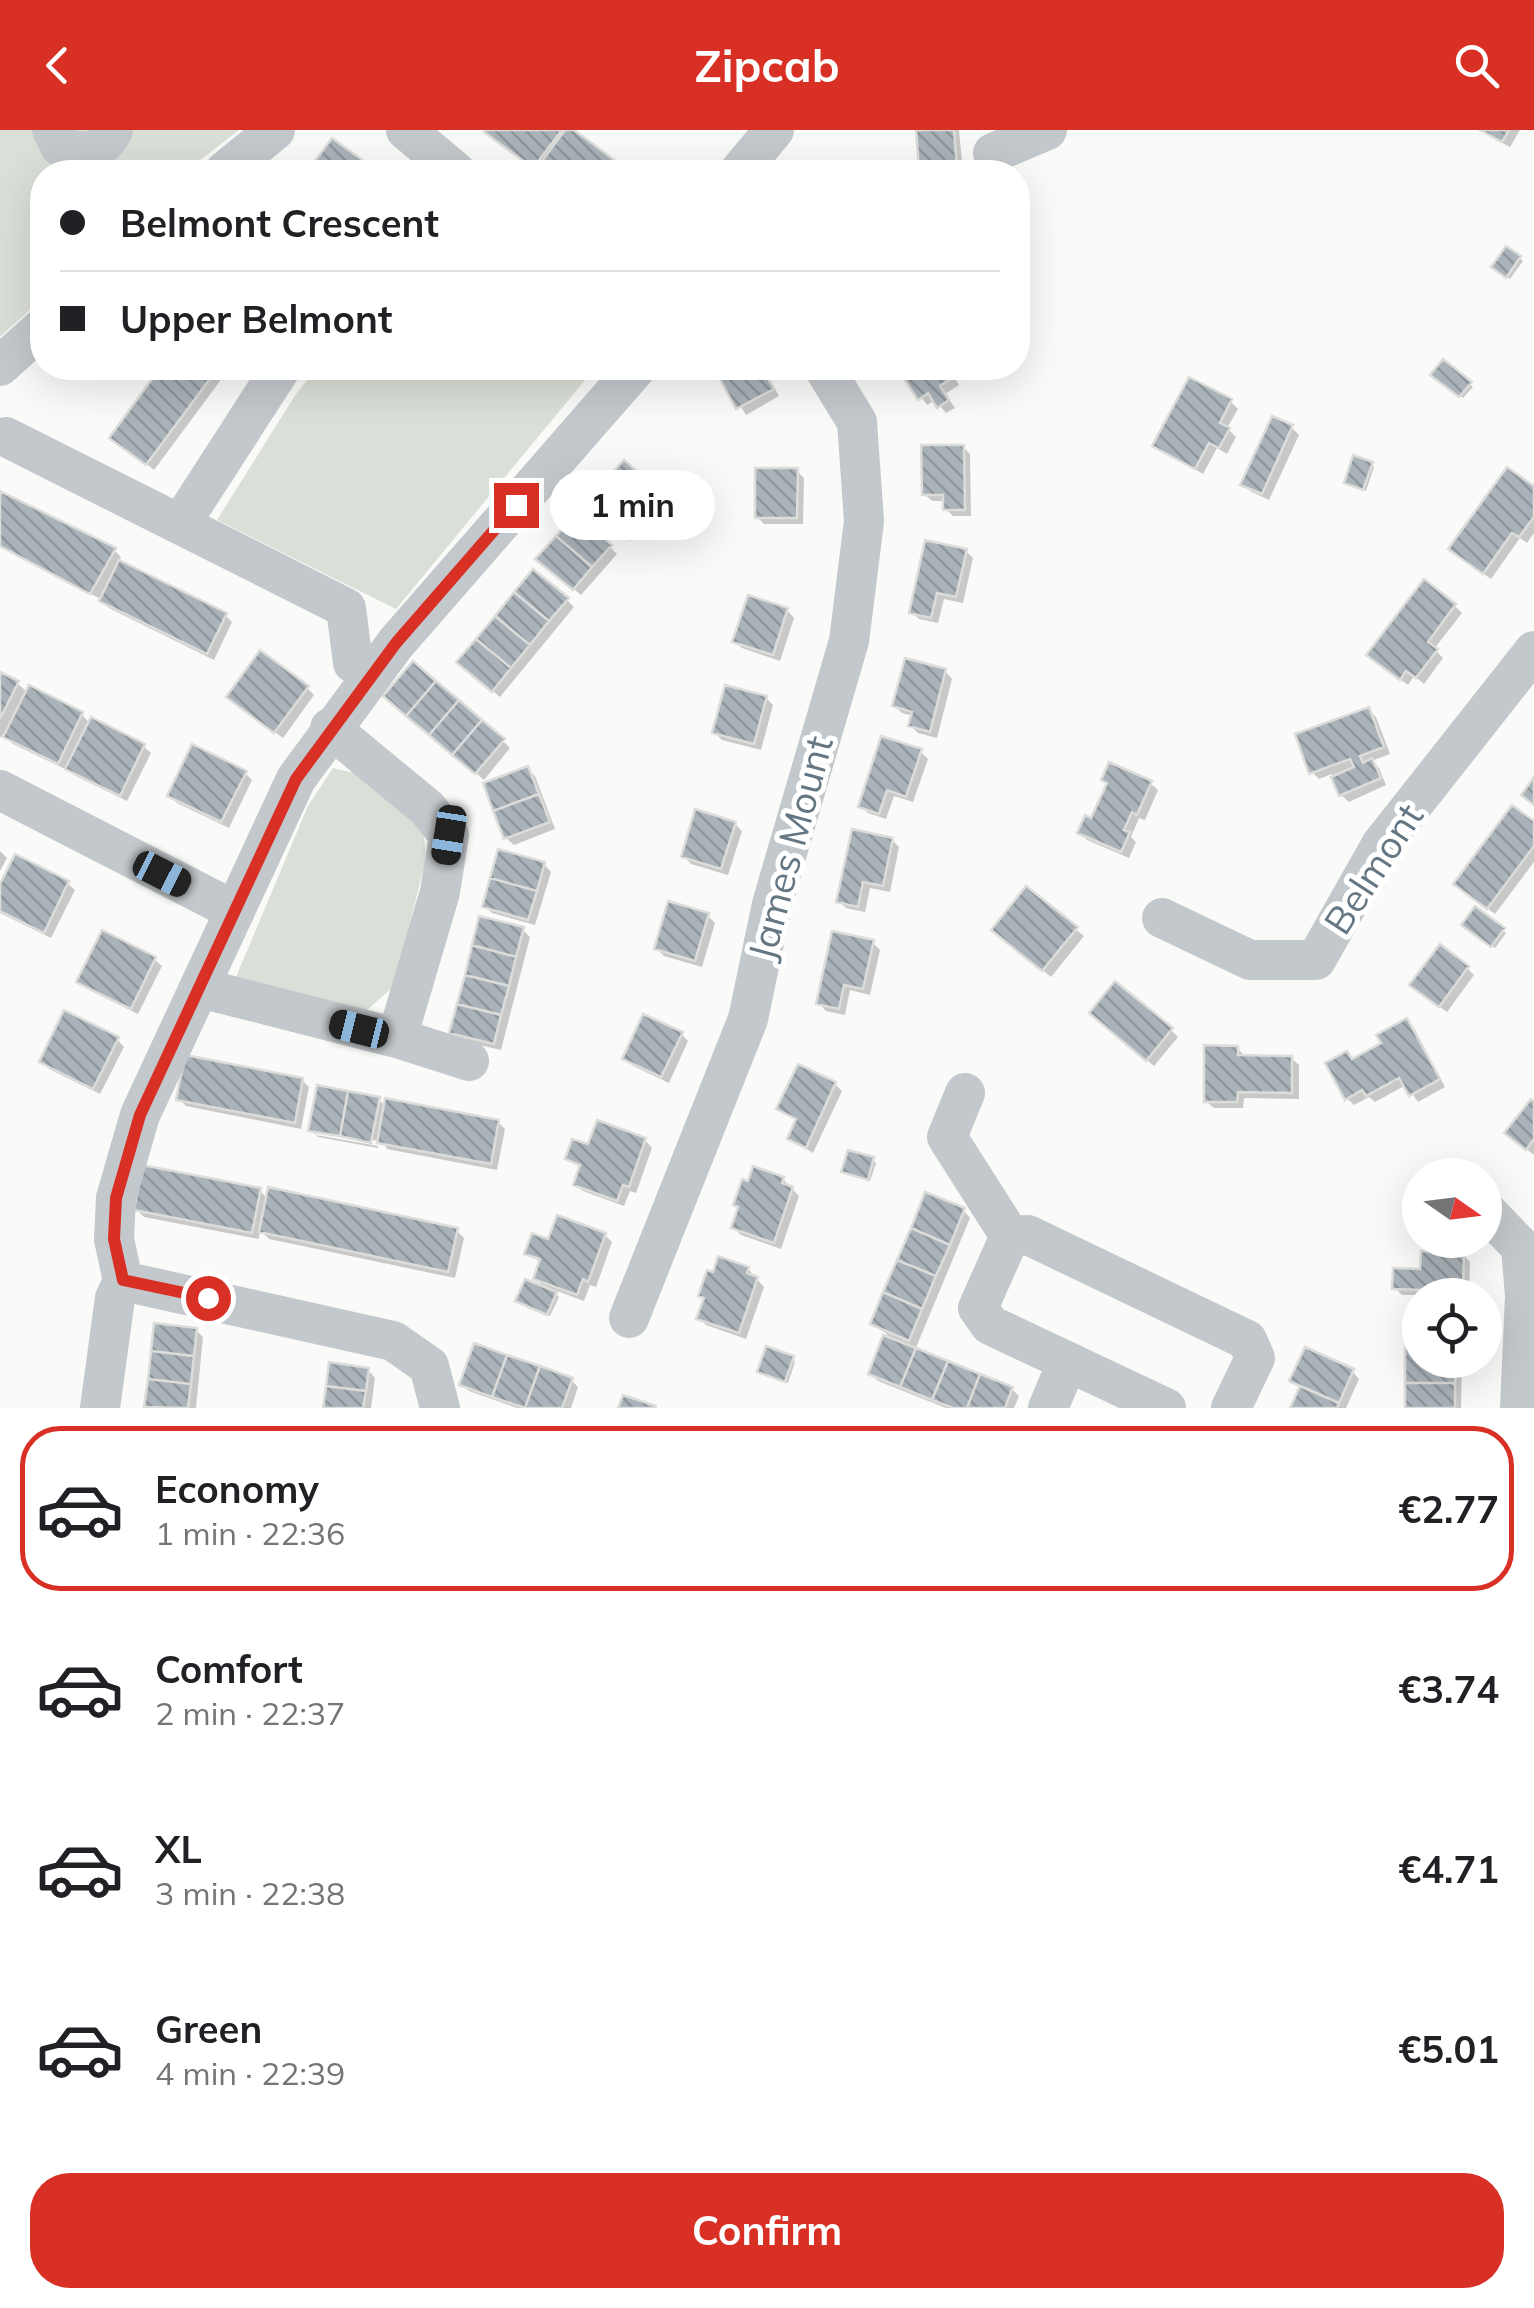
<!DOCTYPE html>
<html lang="en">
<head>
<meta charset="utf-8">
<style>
  :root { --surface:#fff; --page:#f2f2f2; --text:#202124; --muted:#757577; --line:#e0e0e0; --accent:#d93025 }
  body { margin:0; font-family:Mulish,sans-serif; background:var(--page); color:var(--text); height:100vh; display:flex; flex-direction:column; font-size:38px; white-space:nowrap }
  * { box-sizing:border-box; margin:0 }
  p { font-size:32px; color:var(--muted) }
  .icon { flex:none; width:55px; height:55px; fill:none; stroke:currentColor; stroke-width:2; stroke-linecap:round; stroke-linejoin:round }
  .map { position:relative; height:1278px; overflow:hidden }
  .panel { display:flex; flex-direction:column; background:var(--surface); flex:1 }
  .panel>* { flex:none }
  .hud { position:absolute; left:30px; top:30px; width:1000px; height:220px; border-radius:40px; box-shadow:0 10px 40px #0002; display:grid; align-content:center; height:220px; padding:0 30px; background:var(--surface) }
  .needle { width:65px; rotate:104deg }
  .tools { position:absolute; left:1402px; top:1028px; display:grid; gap:20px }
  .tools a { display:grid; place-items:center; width:100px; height:100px; border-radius:50%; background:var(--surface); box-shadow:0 10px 40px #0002; font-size:50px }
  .end { position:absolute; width:45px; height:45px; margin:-22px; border:12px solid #d93025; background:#fff; box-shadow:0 0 0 5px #fff }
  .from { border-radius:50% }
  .bubble { position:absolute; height:70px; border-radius:35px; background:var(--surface); box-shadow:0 10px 40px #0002; font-size:32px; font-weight:700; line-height:70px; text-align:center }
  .car { position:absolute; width:30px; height:60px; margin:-30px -15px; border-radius:12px; box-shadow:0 0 8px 2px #0007; background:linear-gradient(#222 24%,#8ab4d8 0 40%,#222 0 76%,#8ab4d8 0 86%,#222 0) }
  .hud b { display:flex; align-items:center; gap:35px; height:95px; font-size:38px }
  .hud b+b { border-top:2px solid var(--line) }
  .hud i { width:25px; height:25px; background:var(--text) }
  ul { padding:18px 0 0; list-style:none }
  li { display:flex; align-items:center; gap:30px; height:165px; margin:0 20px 15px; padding:0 10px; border:5px solid transparent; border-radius:40px }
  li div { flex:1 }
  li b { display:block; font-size:38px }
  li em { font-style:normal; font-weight:700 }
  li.active { border-color:var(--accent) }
  li>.icon { width:90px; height:90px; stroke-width:1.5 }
  .action { display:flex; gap:20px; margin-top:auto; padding:20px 30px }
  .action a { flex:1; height:115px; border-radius:40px; background:var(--accent); color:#fff; font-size:40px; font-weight:700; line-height:115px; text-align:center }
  header { display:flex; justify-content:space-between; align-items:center; height:130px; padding:0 30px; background:var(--accent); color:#fff; font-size:45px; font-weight:700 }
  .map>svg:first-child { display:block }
  .green { fill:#dadfd7 }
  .shadow { fill:#0003 }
  .building { fill:url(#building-back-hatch); stroke:#dcdcda; stroke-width:2.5 }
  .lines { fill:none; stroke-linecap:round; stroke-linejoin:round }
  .minor { stroke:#c3c8cc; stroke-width:40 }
  .route { stroke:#d93025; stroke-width:12 }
  .labels { text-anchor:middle; stroke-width:10; stroke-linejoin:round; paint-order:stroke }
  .street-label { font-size:38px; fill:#657683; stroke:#fff }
</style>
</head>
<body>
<header><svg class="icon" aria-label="back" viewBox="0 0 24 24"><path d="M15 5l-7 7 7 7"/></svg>Zipcab<svg class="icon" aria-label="search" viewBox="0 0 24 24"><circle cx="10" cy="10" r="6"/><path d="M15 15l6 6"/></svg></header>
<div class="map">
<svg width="1534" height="1278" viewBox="0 0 1534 1278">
  <defs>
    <pattern id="building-back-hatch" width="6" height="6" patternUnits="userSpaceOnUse" patternTransform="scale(2.5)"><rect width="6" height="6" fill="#aab3b9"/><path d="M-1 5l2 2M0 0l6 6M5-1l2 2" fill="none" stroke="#8e969c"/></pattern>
  </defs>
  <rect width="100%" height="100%" fill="#fafaf8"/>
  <path class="green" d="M0,0H239L185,42H42V169L0,207Z
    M317,238H595L396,479L217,390L296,264Z
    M333,638L354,643L423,698L426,729L394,856L367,880L236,847L308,676Z"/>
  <path class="shadow" d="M484,0H572L622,41L537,42Z
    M919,0H959L963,42H925L922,39Z
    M1478,0H1520L1510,17Z
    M333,11L367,37L373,42H310Z
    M1507,119L1523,131L1510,149L1497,140Z
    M1443,233L1473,257L1463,268L1434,244Z
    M163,238H213L223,247L154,340L112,307Z
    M717,238H764L779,266L746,285Z
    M900,238H949L959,255L945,264L955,278L946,283L935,270L927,275Z
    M1230,271L1238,279L1227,298L1236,307L1227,324L1217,318L1203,344L1155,315Z
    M1292,298L1299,305L1269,370L1250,361L1243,354Z
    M963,317L970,324L971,386H953L946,379L945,371H932L924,364Z
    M1371,334L1374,337L1366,361L1346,353Z
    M797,341L804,348L803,394H764L757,387Z
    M1534,359V403L1527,413L1520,408L1491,449L1458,426Z
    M658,363L665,370L630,411L594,382Z
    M0,364L114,420L121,427L118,433L225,485L232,492L214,530L109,478L99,468L0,417Z
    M610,417L617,424L581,465L546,436Z
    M966,421L973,428L963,473L944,469L938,493L919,489L912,482Z
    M567,470L574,477L500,567L467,539Z
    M1455,476L1462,483L1434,519L1443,528L1424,554L1414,546L1408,555L1377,532Z
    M787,480L794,488L780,531L742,518L735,511Z
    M945,541L952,549L937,608L918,603L911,596L914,586L902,583L895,576Z
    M0,544L17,553L28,563L81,584L90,593L143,616L151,623L127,671L76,646L66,637L65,639L13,614L3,604L0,608Z
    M307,558L314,565L283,608L236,573Z
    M766,568L773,575L761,620L722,610L715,603Z
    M394,573L503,611L510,618L484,650Z
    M1368,580L1376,587L1390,624L1371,631L1379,638L1386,655L1349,672L1341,665L1332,644L1319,649L1312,642Z
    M920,621L928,629L913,672L894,666L886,689L868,683L861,676Z
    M527,639L535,646L555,699L514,715L506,708Z
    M245,643L252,650L229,698L177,673L170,665Z
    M1150,653L1158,660L1145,690L1139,688L1131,707L1136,712L1129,728L1087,710L1080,702Z
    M735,694L742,701L728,745L691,734L684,726Z
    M1534,694V732L1495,784L1464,761Z
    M892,710L899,717L890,762L870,758L865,782L846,778L839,771Z
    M0,721L7,728L0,741Z
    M544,734L551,742L535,795L492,783L485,776Z
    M67,753L75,760L51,808L0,783V760Z
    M1026,760L1084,806L1051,847L1001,807Z
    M1476,779L1506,803L1495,818L1465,794Z
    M708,786L715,793L702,837L664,826L657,819Z
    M523,800L530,807L501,920L459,910L452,902Z
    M872,812L880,820L870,865L850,860L845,885L826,881L819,873Z
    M154,829L162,836L138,884L87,859L79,852Z
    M1467,838L1474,845L1447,882L1419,862Z
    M1099,890L1171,900L1178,907L1154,936Z
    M1406,891L1414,898L1445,957L1418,972L1406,955L1375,972L1369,967L1354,975L1347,968L1354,931L1384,914Z
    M681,904L688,911L669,953L633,936L625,928Z
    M117,909L124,917L100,964L49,939L42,932Z
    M1237,918L1244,925L1291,928L1299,935V969L1244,968L1243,978H1214L1206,971Z
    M799,938L835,954L842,961L813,1023L790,1008L798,991L779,979Z
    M302,950L309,957L301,999L186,976L179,969Z
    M378,969L386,977L498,992L505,999L497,1040L387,1019L384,1012L379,1011L316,1000V1005L311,1000Z
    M1534,974V1025L1515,1010Z
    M316,1005L378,1016V1018L318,1007Z
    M645,1010L652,1018L636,1063L630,1061L624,1076L583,1061L576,1054L582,1038L568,1029L590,1018Z
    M873,1030L876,1033L870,1051L844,1041Z
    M783,1049L799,1066L781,1119L741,1105L734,1098Z
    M259,1060L268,1069L457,1101L464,1108L455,1148L269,1109L260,1100L259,1109L144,1087L136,1079Z
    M963,1080L970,1088L915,1220L1012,1259L1019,1266L1014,1278H946L878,1251L871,1244L887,1204L873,1194Z
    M605,1105L612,1112L596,1157L590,1155L584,1171L549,1158L559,1167L550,1186L518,1171L548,1161L535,1148L542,1133L527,1123L549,1112Z
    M1463,1124L1470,1132L1469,1165H1402L1395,1158L1422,1142Z
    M748,1139L764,1157L746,1209L706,1195L699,1188Z
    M196,1200L203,1207L196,1278H149Z
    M1408,1221H1420V1230H1462L1461,1278H1407Z
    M793,1229L795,1232L788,1253L760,1242Z
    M331,1235L368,1240L375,1248L371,1278H325Z
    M1352,1241L1359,1249L1346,1278H1293L1302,1259L1292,1250Z
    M571,1250L578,1257L571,1278H517L469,1261L462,1254Z"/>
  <path class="building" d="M486,0H562L533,38L484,2Z
    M565,0H574L617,32L609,42H534Z
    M916,0H954L957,37L919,40Z
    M1480,0H1509L1502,12Z
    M332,8L369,35L363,42H307Z
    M1506,116L1521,126L1506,148L1491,137Z
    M1443,229L1472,252L1459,267L1430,245Z
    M160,238H218L146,335L109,308Z
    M714,238H762L774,259L736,279Z
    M897,238H948L954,247L940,256L949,270L937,278L928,263L918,270Z
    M1189,247L1232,269L1220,293L1230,298L1219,318L1209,313L1195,339L1152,316Z
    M1272,286L1293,295L1262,364L1240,355Z
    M921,315H964L965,380H943V365H922Z
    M1353,325L1373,332L1363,360L1344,353Z
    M624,330L660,361L641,384L604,352Z
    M1507,337L1534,356V387L1519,407L1512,403L1483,444L1448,419Z
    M755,338H798L797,388H755Z
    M604,352L641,384L621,406L584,375Z
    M0,361L116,418L90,464L0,416Z
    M575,384L612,415L592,437L556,406Z
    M556,406L592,437L573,460L535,429Z
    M925,410L967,419L956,467L937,463L931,488L909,483Z
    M119,430L227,483L207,524L99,471Z
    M533,439L569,468L549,491L514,462Z
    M1424,449L1456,474L1428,512L1438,519L1416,548L1406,541L1400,550L1366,525Z
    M514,462L549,491L530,515L495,486Z
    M748,465L788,478L773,525L732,512Z
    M495,486L530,515L511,538L476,509Z
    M476,509L511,538L492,562L456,532Z
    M260,520L309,556L274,603L226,567Z
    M905,528L946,539L930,602L908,596L912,582L892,576Z
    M413,531L436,551L406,586L383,566Z
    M0,542L19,551L0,589Z
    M436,551L459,570L429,605L406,586Z
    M29,555L83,582L58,634L3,607Z
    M725,555L767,566L754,614L712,603Z
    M459,570L482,590L452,625L429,605Z
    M1369,577L1384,617L1360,626L1363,633L1372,628L1381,648L1339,666L1331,647L1354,637L1350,629L1309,644L1295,604Z
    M91,587L145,614L120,666L65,639Z
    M482,590L505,609L475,644L452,625Z
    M881,606L922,619L906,667L887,660L879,684L858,677Z
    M192,614L247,641L221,692L167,666Z
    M1109,632L1152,651L1137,685L1132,682L1124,700L1130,702L1121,722L1077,703L1085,685L1091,688L1107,653L1101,650Z
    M528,636L539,664L493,681L483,653Z
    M1534,647V675L1521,665Z
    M539,664L550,692L504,709L493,681Z
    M1512,675L1534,691V716L1487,779L1453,754Z
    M695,679L736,692L721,739L681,727Z
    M852,699L893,708L883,756L863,752L858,777L836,772Z
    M498,719L545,732L537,761L490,748Z
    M15,724L69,751L44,803L0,781V754Z
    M490,748L537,761L528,790L482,777Z
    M1026,756L1078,797L1042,841L991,800Z
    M668,771L709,783L695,831L654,819Z
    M1475,776L1505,798L1491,817L1461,795Z
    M479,786L524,797L516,827L472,815Z
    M102,800L156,827L131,879L76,852Z
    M832,801L874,810L863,859L844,855L839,879L816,874Z
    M1440,814L1469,836L1439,877L1409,855Z
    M472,815L516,827L509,856L465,845Z
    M465,845L509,856L501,885L457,874Z
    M1115,851L1173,898L1146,931L1089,883Z
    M457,874L501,885L494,914L449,903Z
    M64,880L119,907L93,959L39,932Z
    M643,884L683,902L661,947L622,929Z
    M1407,888L1440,949L1409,966L1399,948L1366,966L1362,960L1345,970L1325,933L1347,921L1352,929L1381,913L1376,905Z
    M1204,915L1238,916V925L1292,926V963L1238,962L1237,972H1204Z
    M185,925L303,948L295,993L176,970Z
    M798,934L836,952L806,1018L787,1009L796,989L776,979Z
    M317,955L348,961L340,1006L308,1001Z
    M348,961L380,967L371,1013L340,1006Z
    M385,968L499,990L491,1034L377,1013Z
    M1531,969L1534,971V1009L1526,1020L1504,1003Z
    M597,990L646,1008L629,1057L623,1055L617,1071L573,1055L580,1035L565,1029L572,1009L588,1014Z
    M848,1020L874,1027L868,1050L841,1042Z
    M142,1035L261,1058L252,1103L134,1080Z
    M753,1036L784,1047L782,1053L793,1057L774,1113L731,1098L738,1077L733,1075L742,1049L748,1051Z
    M268,1057L458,1098L448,1142L259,1102Z
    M925,1062L965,1078L950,1115L911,1098Z
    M557,1085L606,1103L588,1152L583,1149L577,1165L533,1149L540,1129L524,1124L532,1103L548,1109Z
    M911,1098L950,1115L936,1146L897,1130Z
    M1421,1121L1464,1122L1463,1161L1392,1159L1393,1138L1420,1139Z
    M718,1126L749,1137L747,1143L758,1147L739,1203L696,1189L704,1168L698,1166L707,1140L713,1142Z
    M897,1130L936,1146L922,1179L883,1162Z
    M525,1149L557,1162L547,1185L515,1171Z
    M1419,1160L1463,1161L1462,1165H1420L1418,1187Z
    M883,1162L922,1179L909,1211L870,1194Z
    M154,1193L197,1198L194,1226L151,1221Z
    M883,1205L916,1218L900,1257L868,1244Z
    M474,1213L507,1225L492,1267L459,1255Z
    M766,1216L794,1226L785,1252L757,1242Z
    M1305,1217L1354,1239L1339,1273L1289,1251Z
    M916,1218L948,1231L932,1270L900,1257Z
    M1405,1218L1420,1219V1230H1456L1455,1253H1405Z
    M151,1221L194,1226L191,1254L148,1249Z
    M507,1225L540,1236L525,1278L492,1267Z
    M948,1231L980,1244L967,1278H953L932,1270Z
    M329,1232L369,1238L366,1261L326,1256Z
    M540,1236L573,1248L562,1278H525Z
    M980,1244L1013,1257L1005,1278H967Z
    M148,1249L191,1254L188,1278L144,1277Z
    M1405,1253H1455V1278H1405Z
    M326,1256L366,1261L363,1278H323Z
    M1300,1256L1339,1273L1337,1278H1290Z
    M623,1265L656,1276L655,1278H618Z"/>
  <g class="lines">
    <path class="minor" d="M52,0L60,16C84,25 101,24 113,0
      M406,0L456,42
      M993,23L1047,0
      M224,42L275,0
      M739,42L774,0
      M0,236L42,198
      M6,307L346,478L353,533
      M181,393L281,238
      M330,598L427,678L449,705L440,762L397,908
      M0,660L235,781
      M1162,788L1250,830H1316L1381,715L1534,521
      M200,858L397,908L469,931
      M965,963L947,1007L1010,1106
      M1487,1082L1521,1117L1525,1166L1520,1278
      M123,1151L114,1109L116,1068L140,985L296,649L396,513L636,238
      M123,1151L393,1211L429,1236L440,1278
      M629,1188L748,889L772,774L849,511L864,391L857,292L824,238
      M100,1278L115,1168L123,1151
      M1048,1278L1067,1233
      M1166,1278L990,1195L978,1178L1010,1106L1028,1105L1247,1210L1255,1228L1231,1278"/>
  </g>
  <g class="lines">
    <path class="route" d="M208,1168L123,1150L114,1109L116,1068L140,985L296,649L396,513L516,375"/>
  </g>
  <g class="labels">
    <g class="street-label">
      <text transform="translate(791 718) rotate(-75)" y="13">James Mount</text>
      <text transform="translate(1374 739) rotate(-57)" y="13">Belmont</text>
    </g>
  </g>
</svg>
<div class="tools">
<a><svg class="needle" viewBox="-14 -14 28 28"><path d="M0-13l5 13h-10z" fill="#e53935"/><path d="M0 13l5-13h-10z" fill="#757577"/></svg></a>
<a><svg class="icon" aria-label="locate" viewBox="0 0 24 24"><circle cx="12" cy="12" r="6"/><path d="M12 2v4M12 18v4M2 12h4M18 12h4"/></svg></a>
</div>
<i class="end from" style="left:208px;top:1168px"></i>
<i class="end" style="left:516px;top:375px"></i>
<div class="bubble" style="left:550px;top:340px;width:165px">1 min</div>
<i class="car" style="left:449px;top:705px;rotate:189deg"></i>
<i class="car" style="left:162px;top:744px;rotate:117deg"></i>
<i class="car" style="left:359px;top:899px;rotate:284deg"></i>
<div class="hud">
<b><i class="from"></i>Belmont Crescent</b>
<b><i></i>Upper Belmont</b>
</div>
</div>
<section class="panel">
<ul>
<li class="active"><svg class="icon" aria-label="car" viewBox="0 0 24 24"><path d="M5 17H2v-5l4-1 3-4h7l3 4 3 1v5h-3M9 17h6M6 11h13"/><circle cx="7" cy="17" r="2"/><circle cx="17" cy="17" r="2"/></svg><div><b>Economy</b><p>1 min · 22:36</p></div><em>€2.77</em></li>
<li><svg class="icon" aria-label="car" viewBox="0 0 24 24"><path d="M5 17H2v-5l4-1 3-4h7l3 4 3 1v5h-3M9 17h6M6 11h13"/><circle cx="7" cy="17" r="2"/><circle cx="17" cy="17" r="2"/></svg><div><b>Comfort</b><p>2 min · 22:37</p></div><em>€3.74</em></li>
<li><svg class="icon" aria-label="car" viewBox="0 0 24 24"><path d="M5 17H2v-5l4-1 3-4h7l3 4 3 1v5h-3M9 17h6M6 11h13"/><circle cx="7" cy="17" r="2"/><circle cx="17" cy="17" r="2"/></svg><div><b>XL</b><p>3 min · 22:38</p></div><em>€4.71</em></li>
<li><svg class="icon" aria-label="car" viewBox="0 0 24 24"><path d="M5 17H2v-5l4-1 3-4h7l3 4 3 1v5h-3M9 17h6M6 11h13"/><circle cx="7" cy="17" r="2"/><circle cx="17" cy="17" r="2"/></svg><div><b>Green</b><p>4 min · 22:39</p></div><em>€5.01</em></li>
</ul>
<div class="action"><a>Confirm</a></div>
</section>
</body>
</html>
